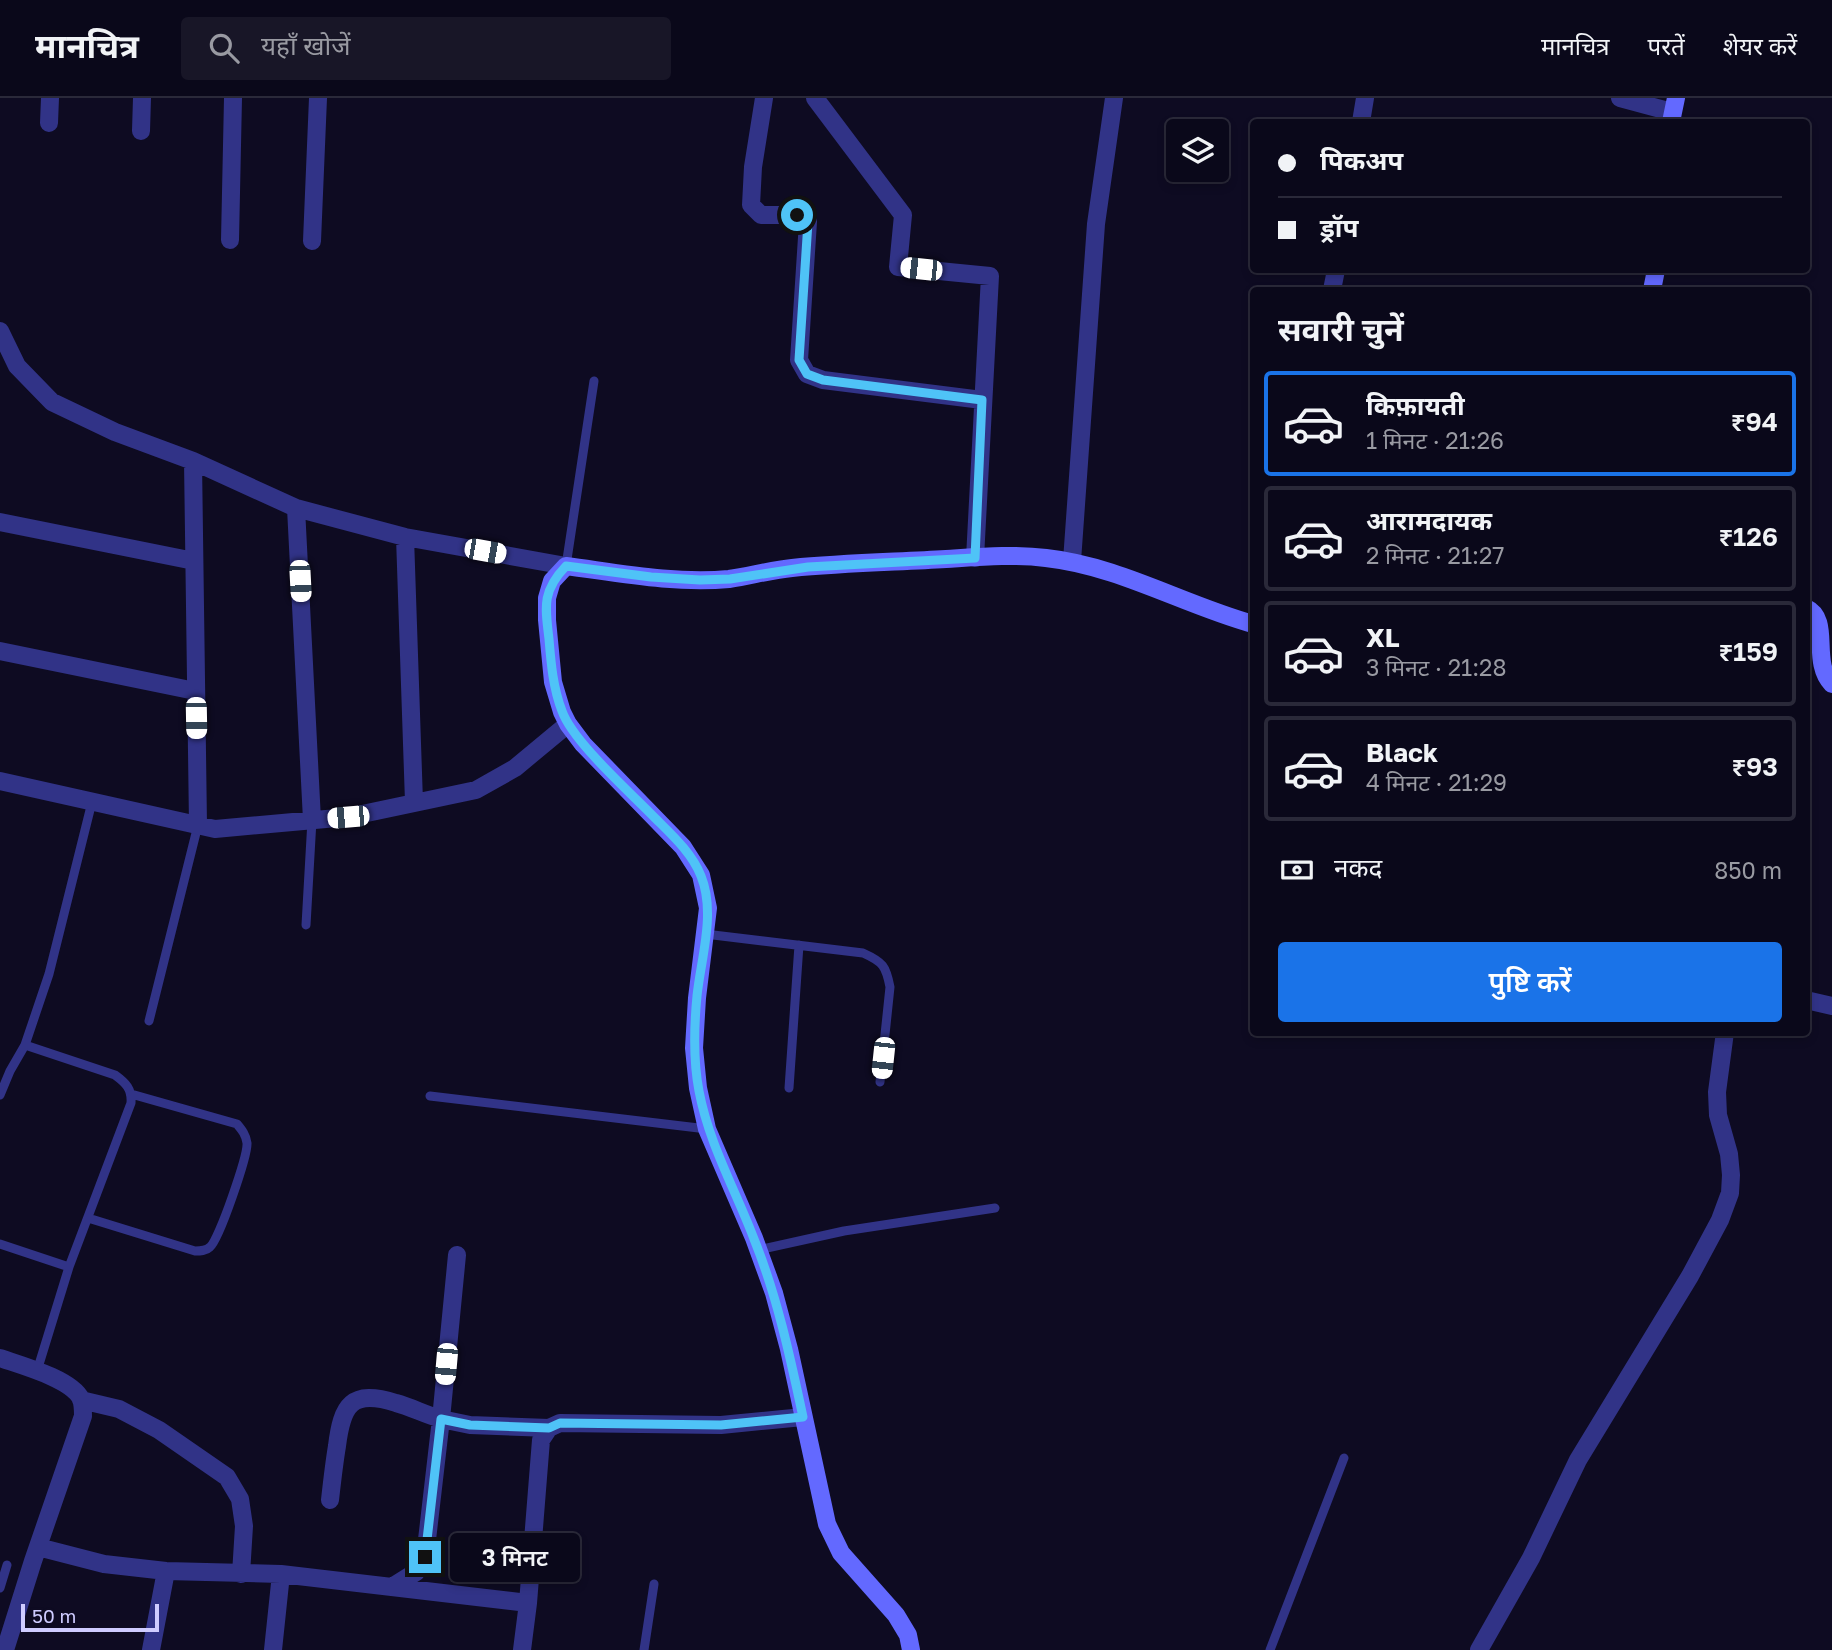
<!DOCTYPE html>
<html lang="hi">
<head>
<meta charset="utf-8">
<style>
  :root { --surface:#0a081a; --page:#181627; --text:#f1f3f6; --muted:#999aa2; --line:#2a2939; --accent:#1a73e8 }
  body { margin:0; font-family:"Golos Text","Noto Sans Devanagari",sans-serif; background:var(--page); color:var(--text); height:100vh; display:flex; flex-direction:column; font-size:26px; white-space:nowrap }
  * { box-sizing:border-box; margin:0 }
  p { font-size:23px; color:var(--muted) }
  .icon { flex:none; width:38px; height:38px; fill:none; stroke:currentColor; stroke-width:2; stroke-linecap:round; stroke-linejoin:round }
  .map { position:relative; flex:1; overflow:hidden }
  .sheet { position:absolute; left:1250px; top:189px; width:560px; height:749px; display:flex; flex-direction:column; background:var(--surface); border-radius:7px; box-shadow:0 4px 10px #0003,0 0 0 2px var(--line) }
  .sheet>* { flex:none }
  .guide { position:absolute; left:1250px; top:21px; width:560px; height:154px; border-radius:7px; box-shadow:0 4px 10px #0003,0 0 0 2px var(--line); display:grid; align-content:center; height:154px; padding:0 28px; background:var(--surface) }
  .fabs { position:absolute; left:1166px; top:21px; display:grid; gap:14px }
  .fabs a { display:grid; place-items:center; width:63px; height:63px; border-radius:7px; background:var(--surface); box-shadow:0 4px 10px #0003,0 0 0 2px var(--line); font-size:35px }
  .scale { position:absolute; left:21px; bottom:18px; width:138px; box-sizing:border-box; padding-left:7px; border:4px solid #cfccff; border-top:0; font-size:19px; line-height:24px; white-space:nowrap; color:#cfccff; -webkit-text-stroke:5px #0e0b22; paint-order:stroke }
  .end { position:absolute; width:32px; height:32px; margin:-16px; border:9px solid #4fc3f7; background:#111; box-shadow:0 0 0 4px #111 }
  .from { border-radius:50% }
  .bubble { position:absolute; height:49px; border-radius:7px; background:var(--surface); box-shadow:0 4px 10px #0003,0 0 0 2px var(--line); font-size:23px; font-weight:600; line-height:49px; text-align:center }
  .car { position:absolute; width:21px; height:42px; margin:-21px -10px; border-radius:9px; box-shadow:0 0 5px 2px #0007; background:linear-gradient(#fff 24%,#345 0 40%,#fff 0 76%,#345 0 86%,#fff 0) }
  .guide b { display:flex; align-items:center; gap:24px; height:66px; font-size:26px }
  .guide b+b { border-top:2px solid var(--line) }
  .guide i { width:18px; height:18px; background:var(--text) }
  ul { padding:0; list-style:none }
  li { display:flex; align-items:center; gap:21px; height:105px; margin:0 14px 10px; padding:0 14px; border:4px solid var(--line); border-radius:7px }
  li div { flex:1 }
  li b { display:block; font-size:26px }
  li em { font-style:normal; font-weight:600 }
  li.current { border-color:var(--accent) }
  li>.icon { width:63px; height:63px; stroke-width:1.5 }
  h2 { padding:0 28px; font-size:32px; line-height:84px }
  .pay { display:flex; align-items:center; gap:18px; height:77px; padding:0 28px; font-size:26px }
  .pay p { margin-inline-start:auto }
  .button { display:flex; gap:14px; margin-top:auto; padding:14px 28px }
  .button a { flex:1; height:80px; border-radius:7px; background:var(--accent); color:#fff; font-size:28px; font-weight:600; line-height:80px; text-align:center }
  header { display:flex; align-items:center; gap:42px; box-sizing:border-box; height:98px; padding:0 35px; background:var(--surface); border-bottom:2px solid var(--line) }
  header strong { font-size:33px }
  nav { display:flex; gap:38px; margin-inline-start:auto; font-size:24px }
  .search { width:490px; height:63px; background:var(--page); display:flex; align-items:center; gap:18px; box-sizing:border-box; padding:0 24px; border-radius:7px; color:var(--muted); font-size:26px }
  .map>svg:first-child { display:block }
  .lines { fill:none; stroke-linecap:round; stroke-linejoin:round }
  .lane { stroke:#313387; stroke-width:9 }
  .street { stroke:#313387; stroke-width:18 }
  .secondary { stroke:#6369ff; stroke-width:18 }
  .route { stroke:#4fc3f7; stroke-width:9 }
</style>
</head>
<body>
<header>
<strong>मानचित्र</strong>
<div class="search"><svg class="icon" aria-label="search" viewBox="0 0 24 24"><circle cx="10" cy="10" r="6"/><path d="M15 15l6 6"/></svg>यहाँ खोजें</div>
<nav><a>मानचित्र</a><a>परतें</a><a>शेयर करें</a></nav>
</header>
<div class="map">
<svg width="1832" height="1552" viewBox="0 0 1832 1552">
  <rect width="100%" height="100%" fill="#0e0b22"/>
  <g class="lines">
    <path class="lane" d="M566,468L594,283
      M306,827L312,722
      M705,836L863,855C883,864 886,868 890,889L880,984
      M149,923L198,727
      M25,947L115,977C126,985 132,991 131,1005L69,1169L37,1273
      M789,990L799,847
      M0,997L10,973L25,947L49,876L92,704
      M430,998L707,1031
      M88,1120L195,1153C200,1153 206,1153 210,1149C219,1142 248,1057 247,1045C246,1037 242,1032 237,1026L131,996
      M0,1146L69,1169
      M758,1152L844,1133L995,1110
      M0,1490L7,1467
      M644,1552L654,1486
      M1270,1552L1344,1360"/>
    <path class="street" d="M764,0L753,69L751,107L761,117H798L808,124L799,262L807,276L823,282L982,302
      M815,0L903,117L898,169L990,178L975,460
      M1620,0L1672,14
      M1361,24L1365,0
      M49,25L50,0
      M141,33L142,0
      M230,142L233,0
      M312,143L318,0
      M1332,192L1336,172
      M0,233L17,268L52,304L115,334L193,363L296,410L405,439L566,468
      M193,363L198,727
      M296,410L312,722
      M0,424L194,463
      M405,439L414,704
      M1072,463L1096,126L1114,0
      M0,553L195,593
      M0,683L215,731L348,719L476,692L515,670L568,626
      M1806,902L1832,908
      M0,1260C20,1267 72,1281 81,1301C83,1306 83,1313 83,1318L33,1463L5,1552
      M81,1302L119,1311L159,1332L227,1379L240,1401L244,1428L241,1476
      M330,1402C332,1384 334,1366 337,1348C342,1307 351,1291 396,1305C411,1309 426,1317 441,1321L457,1157
      M38,1449L104,1466L166,1473L281,1476L528,1505L541,1342L549,1330L560,1325L721,1327L803,1319
      M392,1489L416,1474L425,1459L441,1321L470,1327L549,1330
      M151,1552L166,1473
      M273,1552L281,1476
      M522,1552L528,1505
      M1479,1552L1531,1460L1578,1362L1690,1178L1720,1122L1730,1095L1731,1077L1729,1056L1718,1017L1717,994L1725,934"/>
    <path class="secondary" d="M1671,24L1676,0
      M1652,192L1656,172
      M1806,510C1832,522 1810,563 1832,586
      M911,1552L908,1537L896,1517L841,1455L827,1426L789,1251L774,1195L754,1140L707,1031L698,990L694,950L697,900L708,810L701,777L683,749L583,646L568,626L562,614L553,584L547,522V500L552,483L566,468C619,475 675,486 729,481C750,478 771,472 792,470C843,465 895,464 946,461C979,459 1013,456 1046,460C1119,468 1184,507 1253,526"/>
  </g>
  <g class="lines">
    <path class="route" d="M425,1459L441,1321L470,1327L549,1330L560,1325L721,1327L803,1319C790,1258 777,1198 754,1141C735,1091 709,1046 699,993C693,962 694,929 697,898C701,860 716,815 701,778C692,755 672,737 655,720C631,695 573,644 562,613C553,590 551,565 549,541C545,508 542,493 566,468L651,479L700,482L730,481L808,469L975,460L982,302L823,282L807,276L799,262L808,124L797,117"/>
  </g>
</svg>
<div class="fabs">
<a><svg class="icon" aria-label="layers" viewBox="0 0 24 24"><path d="M12 4l9 5-9 5-9-5zM3 14l9 5 9-5"/></svg></a>
</div>
<div class="scale">50 m</div>
<i class="end from" style="left:797px;top:117px"></i>
<i class="end" style="left:425px;top:1459px"></i>
<div class="bubble" style="left:450px;top:1435px;width:130px">3 मिनट</div>
<i class="car" style="left:921px;top:171px;rotate:276deg"></i>
<i class="car" style="left:485px;top:453px;rotate:100deg"></i>
<i class="car" style="left:300px;top:483px;rotate:177deg"></i>
<i class="car" style="left:196px;top:620px;rotate:179deg"></i>
<i class="car" style="left:348px;top:719px;rotate:265deg"></i>
<i class="car" style="left:883px;top:960px;rotate:186deg"></i>
<i class="car" style="left:446px;top:1266px;rotate:185deg"></i>
<div class="guide">
<b><i class="from"></i>पिकअप</b>
<b><i></i>ड्रॉप</b>
</div>
<section class="sheet">
<h2>सवारी चुनें</h2>
<ul>
<li class="current"><svg class="icon" aria-label="car" viewBox="0 0 24 24"><path d="M5 17H2v-5l4-1 3-4h7l3 4 3 1v5h-3M9 17h6M6 11h13"/><circle cx="7" cy="17" r="2"/><circle cx="17" cy="17" r="2"/></svg><div><b>किफ़ायती</b><p>1 मिनट · 21:26</p></div><em>₹94</em></li>
<li><svg class="icon" aria-label="car" viewBox="0 0 24 24"><path d="M5 17H2v-5l4-1 3-4h7l3 4 3 1v5h-3M9 17h6M6 11h13"/><circle cx="7" cy="17" r="2"/><circle cx="17" cy="17" r="2"/></svg><div><b>आरामदायक</b><p>2 मिनट · 21:27</p></div><em>₹126</em></li>
<li><svg class="icon" aria-label="car" viewBox="0 0 24 24"><path d="M5 17H2v-5l4-1 3-4h7l3 4 3 1v5h-3M9 17h6M6 11h13"/><circle cx="7" cy="17" r="2"/><circle cx="17" cy="17" r="2"/></svg><div><b>XL</b><p>3 मिनट · 21:28</p></div><em>₹159</em></li>
<li><svg class="icon" aria-label="car" viewBox="0 0 24 24"><path d="M5 17H2v-5l4-1 3-4h7l3 4 3 1v5h-3M9 17h6M6 11h13"/><circle cx="7" cy="17" r="2"/><circle cx="17" cy="17" r="2"/></svg><div><b>Black</b><p>4 मिनट · 21:29</p></div><em>₹93</em></li>
</ul>
<div class="pay"><svg class="icon" aria-label="cash" viewBox="0 0 24 24"><path d="M3 7h18v10H3z"/><circle cx="12" cy="12" r="2"/></svg>नकद<p>850 m</p></div>
<div class="button"><a>पुष्टि करें</a></div>
</section>
</div>
</body>
</html>
